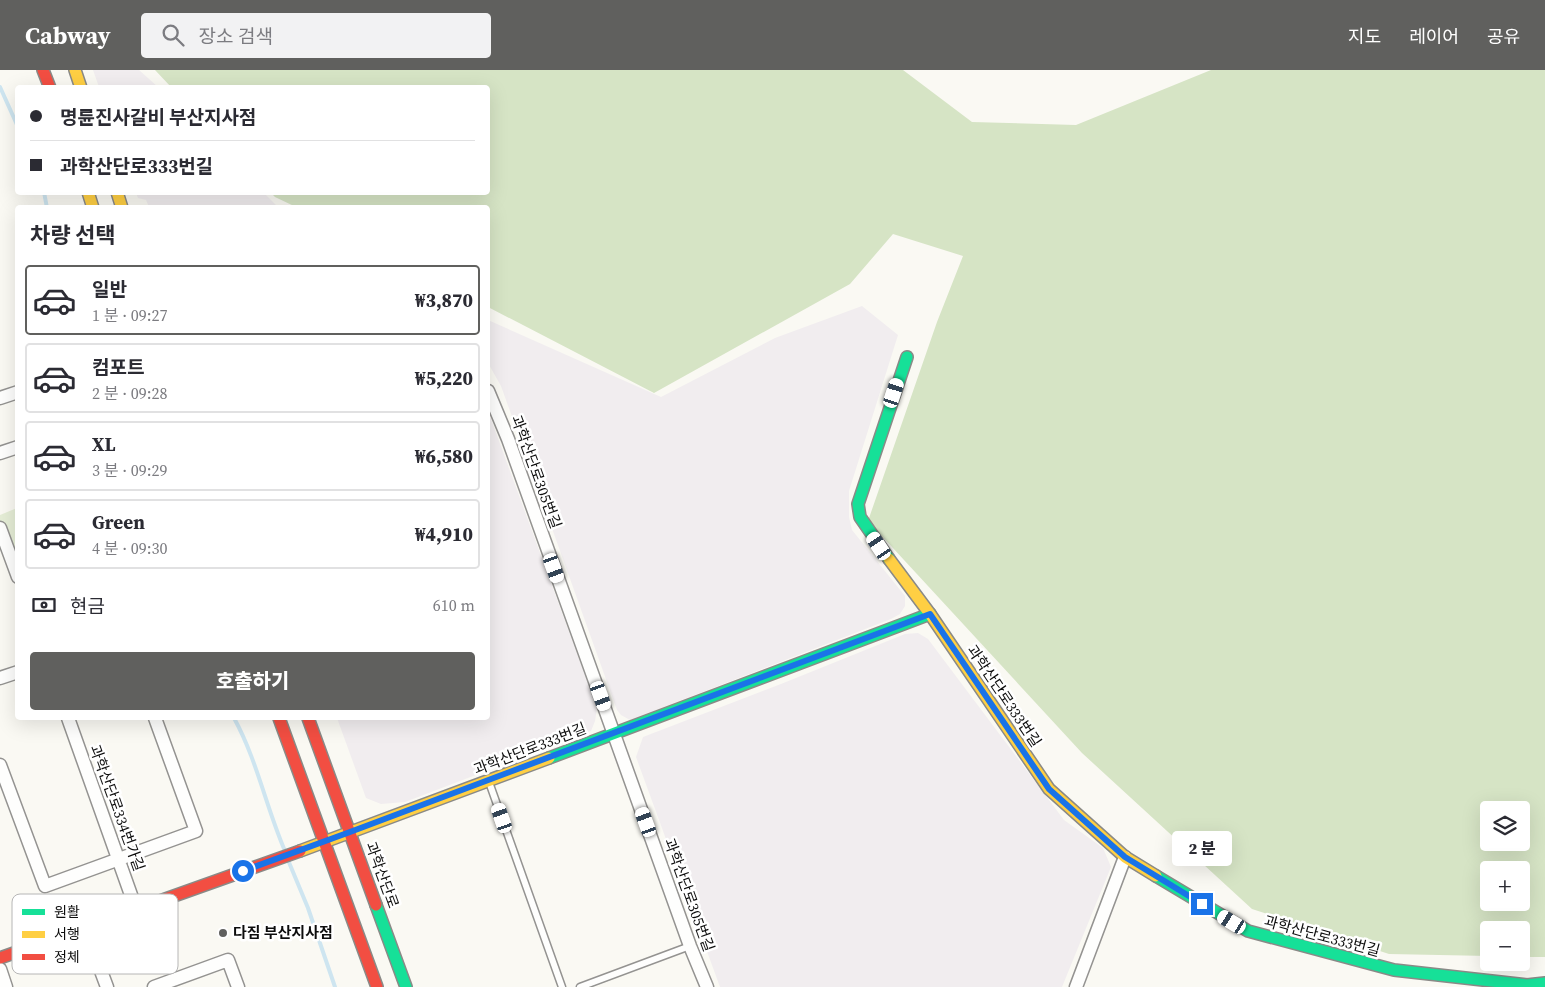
<!DOCTYPE html>
<html lang="ko">
<head>
<meta charset="utf-8">
<style>
  :root { --surface:#fff; --page:#f2f2f3; --text:#2b2b33; --muted:#7c7c81; --line:#e1e1e2; --accent:#60605e }
  body { margin:0; font-family:"Source Serif 4","Noto Sans KR",serif; background:var(--page); color:var(--text); height:100vh; display:flex; flex-direction:column; font-size:19px; white-space:nowrap }
  * { box-sizing:border-box; margin:0 }
  p { font-size:16px; color:var(--muted) }
  .icon { flex:none; width:28px; height:28px; fill:none; stroke:currentColor; stroke-width:2; stroke-linecap:round; stroke-linejoin:round }
  .map { position:relative; flex:1; overflow:hidden }
  .drawer { position:absolute; left:15px; top:135px; width:475px; height:515px; display:flex; flex-direction:column; background:var(--surface); border-radius:5px; box-shadow:0 5px 20px #0002 }
  .drawer>* { flex:none }
  .hud { position:absolute; left:15px; top:15px; width:475px; height:110px; border-radius:5px; box-shadow:0 5px 20px #0002; display:grid; align-content:center; height:110px; padding:0 15px; background:var(--surface) }
  .controls { position:absolute; left:1480px; top:731px; display:grid; gap:10px }
  .controls a { display:grid; place-items:center; width:50px; height:50px; border-radius:5px; background:var(--surface); box-shadow:0 5px 20px #0002; font-size:25px }
  .end { position:absolute; width:22px; height:22px; margin:-11px; border:6px solid #1a73e8; background:#fff; box-shadow:0 0 0 2px #fff }
  .from { border-radius:50% }
  .bubble { position:absolute; height:35px; border-radius:5px; background:var(--surface); box-shadow:0 5px 20px #0002; font-size:16px; font-weight:800; line-height:35px; text-align:center }
  .car { position:absolute; width:15px; height:30px; margin:-15px -8px; border-radius:6px; box-shadow:0 0 4px 1px #0007; background:linear-gradient(#fff 24%,#345 0 40%,#fff 0 76%,#345 0 86%,#fff 0) }
  .hud b { display:flex; align-items:center; gap:18px; height:48px; font-size:19px }
  .hud b+b { border-top:1px solid var(--line) }
  .hud i { width:12px; height:12px; background:var(--text) }
  ul { padding:0; list-style:none }
  li { display:flex; align-items:center; gap:15px; height:70px; margin:0 10px 8px; padding:0 5px; border:2px solid var(--line); border-radius:5px }
  li div { flex:1 }
  li b { display:block; font-size:19px }
  li em { font-style:normal; font-weight:800 }
  li.selected { border-color:var(--accent) }
  li>.icon { width:45px; height:45px; stroke-width:1.5 }
  h2 { padding:0 15px; font-size:22px; line-height:60px }
  .pay { display:flex; align-items:center; gap:12px; height:55px; padding:0 15px; font-size:19px }
  .pay p { margin-inline-start:auto }
  .action { display:flex; gap:10px; margin-top:auto; padding:10px 15px }
  .action a { flex:1; height:58px; border-radius:5px; background:var(--accent); color:#fff; font-size:20px; font-weight:800; line-height:58px; text-align:center }
  header { display:flex; align-items:center; gap:30px; box-sizing:border-box; height:70px; padding:0 25px; background:var(--accent); color:#fff }
  header strong { font-size:24px }
  nav { display:flex; gap:28px; margin-inline-start:auto; font-size:18px }
  .search { width:350px; height:45px; background:var(--page); display:flex; align-items:center; gap:12px; box-sizing:border-box; padding:0 18px; border-radius:5px; color:var(--muted); font-size:19px }
  .map>svg:first-child { display:block }
  .industrial { fill:#f1edef }
  .green { fill:#e5edd6 }
  .forest { fill:#d6e4c5; fill-rule:evenodd }
  .lines { fill:none; stroke-linecap:round; stroke-linejoin:round }
  .stream { stroke:#cee5f0; stroke-width:4 }
  .lane-casing { stroke:#949391; stroke-width:9 }
  .street-casing { stroke:#949391; stroke-width:15 }
  .fast-casing { stroke:#8a8a87; stroke-width:14 }
  .slow-casing { stroke:#8a8a87; stroke-width:14 }
  .jam-casing { stroke:#8a8a87; stroke-width:14 }
  .lane { stroke:#fefefd; stroke-width:6 }
  .street { stroke:#fefefd; stroke-width:12 }
  .fast { stroke:#16e098; stroke-width:11 }
  .slow { stroke:#ffcf43; stroke-width:11 }
  .jam { stroke:#f24e42; stroke-width:11 }
  .route { stroke:#1a73e8; stroke-width:6 }
  .poi-dot { fill:#60605e; stroke:#fff; stroke-width:2 }
  .labels { text-anchor:middle; stroke-width:5; stroke-linejoin:round; paint-order:stroke }
  .street-label { font-size:15px; fill:#0d0d0d; stroke:#fff }
  .poi-label { font-size:15px; font-weight:bold; fill:#0d0d0d; stroke:#fff; text-anchor:start }
  .key { fill:#fff; stroke:#b6b6b6; stroke-width:1 }
  .key-label { font-size:14px; fill:#0d0d0d }
</style>
</head>
<body>
<header>
<strong>Cabway</strong>
<div class="search"><svg class="icon" aria-label="search" viewBox="0 0 24 24"><circle cx="10" cy="10" r="6"/><path d="M15 15l6 6"/></svg>장소 검색</div>
<nav><a>지도</a><a>레이어</a><a>공유</a></nav>
</header>
<div class="map">
<svg width="1545" height="917" viewBox="0 0 1545 917">
  <rect width="100%" height="100%" fill="#faf9f3"/>
  <path class="industrial" d="M93,0H139L158,17H99Z
    M136,123H264L278,137H149L146,130L138,128Z
    M862,236L898,265L849,421V447L852,460L905,526V536L900,544L891,549L630,650L621,645L617,640L501,316L488,293V250L661,327L775,268Z
    M488,341L597,638L595,651L591,661L405,732L381,734L366,728L337,648H488Z
    M918,563L928,569L1064,750L1103,778L1111,797L1062,917H720L636,687L643,667L781,614L905,564Z"/>
  <path class="green" d="M17,438V507L0,458V445Z"/>
  <path class="forest" d="M155,0H903L972,52L1076,55L1211,0H1545V887H1521V860H1489V886L1389,884L1252,839L1082,683L868,451L937,252L963,186L893,164L850,214L654,323L488,237V138L296,137L275,127L271,123L488,122V18L171,17ZM1489,740H1521V772H1489ZM1489,800H1521V832H1489Z"/>
  <g class="lines">
    <path class="stream" d="M0,17L18,57
      M44,122L47,138
      M234,648C257,690 266,737 285,781
      M288,790L308,838L335,917"/>
    <defs>
      <path id="lane" d="M489,712L562,917
        M580,917L690,876"/>
      <path id="street" d="M488,321L508,369L690,876L707,917
        M0,328L18,322
        M0,383L18,377
        M0,458L18,507
        M0,608L18,602
        M68,648L136,839
        M0,695L45,816L196,761L155,648
        M85,858L107,917
        M0,899L6,917
        M154,917L228,890L238,917
        M1076,917L1125,787"/>
      <path id="fast" d="M889,489L860,447L858,434L907,287
        M549,688L930,544
        M1156,806L1248,861L1394,900L1527,915L1545,913
        M376,835L406,917"/>
      <path id="slow" d="M75,0L81,18
        M88,122L93,138
        M117,122L122,138
        M889,489L930,544L1049,719L1125,787L1156,806
        M300,781L549,688"/>
      <path id="jam" d="M43,0L50,18
        M279,648L377,917
        M308,648L376,835
        M0,888L300,781"/>
    </defs>
    <use href="#lane" class="lane-casing"/>
    <use href="#street" class="street-casing"/>
    <use href="#fast" class="fast-casing"/>
    <use href="#slow" class="slow-casing"/>
    <use href="#jam" class="jam-casing"/>
    <use href="#lane" class="lane"/>
    <use href="#street" class="street"/>
    <use href="#fast" class="fast"/>
    <use href="#slow" class="slow"/>
    <use href="#jam" class="jam"/>
  </g>
  <g class="lines">
    <path class="route" d="M243,801L350,762L930,544L1049,719L1125,787L1202,834"/>
  </g>
  <circle class="poi-dot" cx="223" cy="863" r="5"/>
  <g class="labels">
    <g class="street-label">
      <text transform="translate(536 402) rotate(70)" y="5">과학산단로305번길</text>
      <text transform="translate(1004 626) rotate(56)" y="5">과학산단로333번길</text>
      <text transform="translate(530 679) rotate(-21)" y="5">과학산단로333번길</text>
      <text transform="translate(117 738) rotate(70)" y="5">과학산단로334번가길</text>
      <text transform="translate(382 805) rotate(70)" y="5">과학산단로</text>
      <text transform="translate(689 825) rotate(70)" y="5">과학산단로305번길</text>
      <text transform="translate(1322 866) rotate(15)" y="5">과학산단로333번길</text>
    </g>
    <g class="poi-label">
      <text x="233" y="868">다짐 부산지사점</text>
    </g>
  </g>
  <rect x="12" y="824" width="166" height="80" rx="8" class="key"/>
  <rect x="22" y="839" width="23" height="6" fill="#16e098"/>
  <rect x="22" y="861" width="23" height="7" fill="#ffcf43"/>
  <rect x="22" y="884" width="23" height="6" fill="#f24e42"/>
  <g class="key-label">
    <text x="54" y="847">원활</text>
    <text x="54" y="869">서행</text>
    <text x="54" y="892">정체</text>
  </g>
</svg>
<div class="controls">
<a><svg class="icon" aria-label="layers" viewBox="0 0 24 24"><path d="M12 4l9 5-9 5-9-5zM3 14l9 5 9-5"/></svg></a>
<a>+</a>
<a>−</a>
</div>
<i class="end from" style="left:243px;top:801px"></i>
<i class="end" style="left:1202px;top:834px"></i>
<div class="bubble" style="left:1172px;top:761px;width:60px">2 분</div>
<i class="car" style="left:894px;top:323px;rotate:18deg"></i>
<i class="car" style="left:879px;top:476px;rotate:326deg"></i>
<i class="car" style="left:554px;top:498px;rotate:160deg"></i>
<i class="car" style="left:601px;top:626px;rotate:160deg"></i>
<i class="car" style="left:502px;top:748px;rotate:341deg"></i>
<i class="car" style="left:646px;top:752px;rotate:340deg"></i>
<i class="car" style="left:1232px;top:852px;rotate:301deg"></i>
<div class="hud">
<b><i class="from"></i>명륜진사갈비 부산지사점</b>
<b><i></i>과학산단로333번길</b>
</div>
<section class="drawer">
<h2>차량 선택</h2>
<ul>
<li class="selected"><svg class="icon" aria-label="car" viewBox="0 0 24 24"><path d="M5 17H2v-5l4-1 3-4h7l3 4 3 1v5h-3M9 17h6M6 11h13"/><circle cx="7" cy="17" r="2"/><circle cx="17" cy="17" r="2"/></svg><div><b>일반</b><p>1 분 · 09:27</p></div><em>₩3,870</em></li>
<li><svg class="icon" aria-label="car" viewBox="0 0 24 24"><path d="M5 17H2v-5l4-1 3-4h7l3 4 3 1v5h-3M9 17h6M6 11h13"/><circle cx="7" cy="17" r="2"/><circle cx="17" cy="17" r="2"/></svg><div><b>컴포트</b><p>2 분 · 09:28</p></div><em>₩5,220</em></li>
<li><svg class="icon" aria-label="car" viewBox="0 0 24 24"><path d="M5 17H2v-5l4-1 3-4h7l3 4 3 1v5h-3M9 17h6M6 11h13"/><circle cx="7" cy="17" r="2"/><circle cx="17" cy="17" r="2"/></svg><div><b>XL</b><p>3 분 · 09:29</p></div><em>₩6,580</em></li>
<li><svg class="icon" aria-label="car" viewBox="0 0 24 24"><path d="M5 17H2v-5l4-1 3-4h7l3 4 3 1v5h-3M9 17h6M6 11h13"/><circle cx="7" cy="17" r="2"/><circle cx="17" cy="17" r="2"/></svg><div><b>Green</b><p>4 분 · 09:30</p></div><em>₩4,910</em></li>
</ul>
<div class="pay"><svg class="icon" aria-label="cash" viewBox="0 0 24 24"><path d="M3 7h18v10H3z"/><circle cx="12" cy="12" r="2"/></svg>현금<p>610 m</p></div>
<div class="action"><a>호출하기</a></div>
</section>
</div>
</body>
</html>
